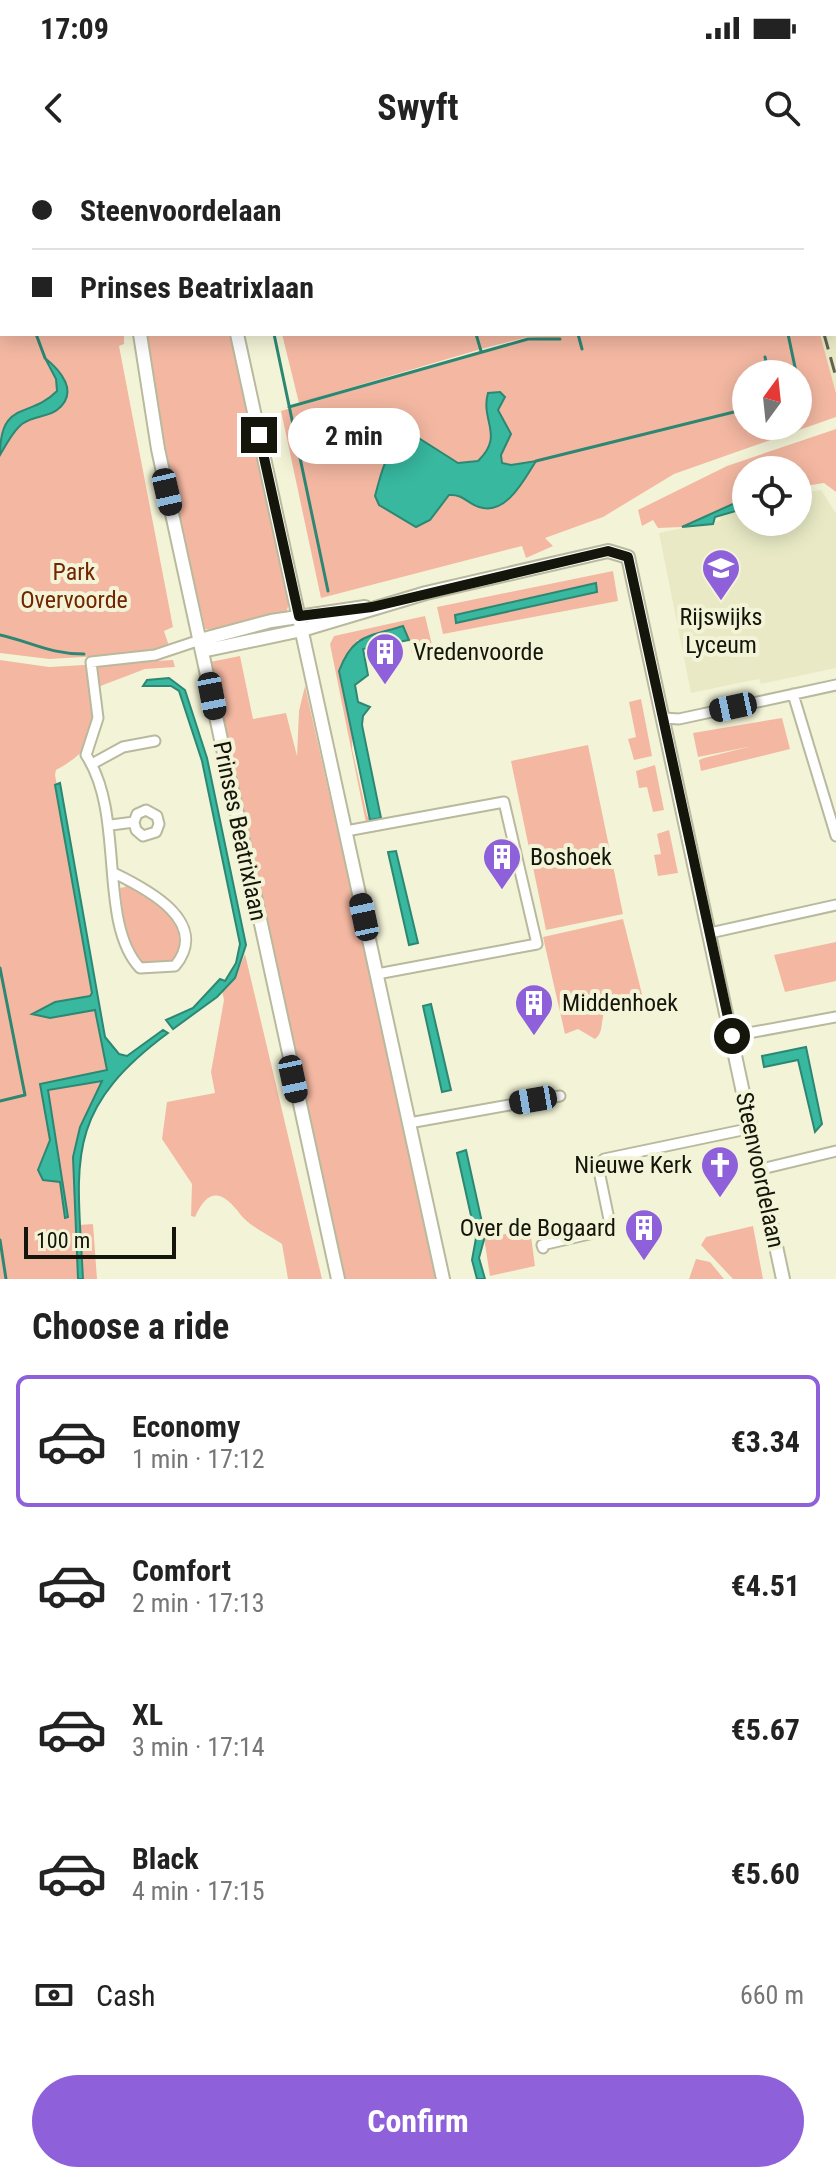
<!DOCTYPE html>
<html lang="en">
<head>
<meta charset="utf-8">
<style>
  :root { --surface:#fff; --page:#f6f6f6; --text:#222; --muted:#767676; --line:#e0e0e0; --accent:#8e61db }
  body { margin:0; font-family:"Roboto Condensed",sans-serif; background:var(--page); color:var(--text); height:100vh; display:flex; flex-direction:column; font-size:30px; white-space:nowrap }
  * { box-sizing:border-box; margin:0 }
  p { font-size:26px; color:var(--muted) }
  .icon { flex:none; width:44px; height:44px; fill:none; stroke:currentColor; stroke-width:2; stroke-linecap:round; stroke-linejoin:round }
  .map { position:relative; height:1119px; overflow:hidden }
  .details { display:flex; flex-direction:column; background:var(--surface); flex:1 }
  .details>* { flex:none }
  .banner { position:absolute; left:0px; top:0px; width:836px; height:176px; box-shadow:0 4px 20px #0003; display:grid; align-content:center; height:176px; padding:0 32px; background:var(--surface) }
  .needle { width:52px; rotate:15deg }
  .controls { position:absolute; left:732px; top:200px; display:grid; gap:16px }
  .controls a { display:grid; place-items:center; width:80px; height:80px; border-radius:50%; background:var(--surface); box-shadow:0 4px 20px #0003; font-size:40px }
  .scale { position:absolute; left:24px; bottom:20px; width:152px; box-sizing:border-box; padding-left:8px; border:4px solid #14150b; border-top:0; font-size:22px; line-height:28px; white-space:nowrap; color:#14150b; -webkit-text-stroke:6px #f3f4d7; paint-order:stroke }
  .end { position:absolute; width:36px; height:36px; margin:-18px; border:10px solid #14150b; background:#fff; box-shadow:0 0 0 4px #fff }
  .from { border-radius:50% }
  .bubble { position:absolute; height:56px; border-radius:28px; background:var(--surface); box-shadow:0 4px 20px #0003; font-size:26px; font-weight:700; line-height:56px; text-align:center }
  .car { position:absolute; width:24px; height:48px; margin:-24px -12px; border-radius:10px; box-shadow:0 0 6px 2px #0007; background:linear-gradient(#222 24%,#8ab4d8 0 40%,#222 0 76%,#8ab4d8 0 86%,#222 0) }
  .banner b { display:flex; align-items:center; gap:28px; height:76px; font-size:30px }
  .banner b+b { border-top:2px solid var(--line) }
  .banner i { width:20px; height:20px; background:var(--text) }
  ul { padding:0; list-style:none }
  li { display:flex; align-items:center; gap:24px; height:132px; margin:0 16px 12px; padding:0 16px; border:4px solid transparent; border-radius:12px }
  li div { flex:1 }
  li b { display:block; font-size:30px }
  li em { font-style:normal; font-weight:700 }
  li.selected { border-color:var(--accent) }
  li>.icon { width:72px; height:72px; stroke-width:1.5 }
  h2 { padding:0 32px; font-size:36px; line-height:96px }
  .pay { display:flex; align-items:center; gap:20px; height:88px; padding:0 32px; font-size:30px }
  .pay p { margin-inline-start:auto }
  .action { display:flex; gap:16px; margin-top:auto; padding:16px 32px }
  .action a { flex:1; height:92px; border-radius:48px; background:var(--accent); color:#fff; font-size:32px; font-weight:700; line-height:92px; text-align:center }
  .status { display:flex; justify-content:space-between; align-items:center; height:56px; padding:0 40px; background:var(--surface); direction:ltr }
  .status svg { height:22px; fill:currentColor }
  header { display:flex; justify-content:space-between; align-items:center; height:104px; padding:0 32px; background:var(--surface); font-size:36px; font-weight:700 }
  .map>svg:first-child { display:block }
  .built { fill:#e9eac5 }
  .green { fill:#f4b8a2; fill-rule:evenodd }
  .water { fill:#38b89f; stroke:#2d8773; stroke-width:2 }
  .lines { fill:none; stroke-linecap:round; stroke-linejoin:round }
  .stream { stroke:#2d8773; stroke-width:3 }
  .street-casing { stroke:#b8b99d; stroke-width:13 }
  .secondary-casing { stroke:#b8b99d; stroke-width:16 }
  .street { stroke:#fff; stroke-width:9 }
  .secondary { stroke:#fff; stroke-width:12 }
  .rail { stroke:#616252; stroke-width:3; stroke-dasharray:16 8; stroke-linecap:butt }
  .route { stroke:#14150b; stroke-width:10 }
  .labels { text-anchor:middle; stroke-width:8; stroke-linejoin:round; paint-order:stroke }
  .park-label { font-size:24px; fill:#732502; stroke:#f3f4d7 }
  .poi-label { font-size:24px; fill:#14150b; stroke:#f3f4d7; text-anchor:start }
  .street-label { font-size:24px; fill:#14150b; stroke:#f3f4d7 }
</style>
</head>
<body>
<div class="status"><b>17:09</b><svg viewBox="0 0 49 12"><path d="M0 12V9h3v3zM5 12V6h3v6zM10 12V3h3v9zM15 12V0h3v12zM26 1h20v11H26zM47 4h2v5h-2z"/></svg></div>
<header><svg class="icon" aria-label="back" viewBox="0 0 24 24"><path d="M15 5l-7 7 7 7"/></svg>Swyft<svg class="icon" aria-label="search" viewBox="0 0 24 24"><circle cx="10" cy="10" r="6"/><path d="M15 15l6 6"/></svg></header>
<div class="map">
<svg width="836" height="1119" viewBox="0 0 836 1119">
  <rect width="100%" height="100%" fill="#f3f4d7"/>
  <path class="built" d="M834,83L836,90V232L820,174H834Z
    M821,330L836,353V508L761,524L759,519L691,533L659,373L721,360L720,357L746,348V362H798V334Z"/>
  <path class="green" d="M0,0H121L2,2V174H124V184L119,186L173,467L164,471L171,492L49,499L0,493Z
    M524,0H724L725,2H525Z
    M145,174H230L289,443L285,457L216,471L205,469L165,292L145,193Z
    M282,174H820L836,233V257L674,314L603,357L545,378L553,386L526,398L522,386L321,438L281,251L528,180L553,179L528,177L481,189L299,243ZM746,214H798V266H746Z
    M836,269V332L824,323L798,327V310H746V338L682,367L658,368L653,360L642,366L638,350L727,306Z
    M613,411L618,441L443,474L437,447Z
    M425,456L433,489L412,493L409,480H357L352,589L367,655L370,660L374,659L366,663L330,484L334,476Z
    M240,496L253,559L286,553L297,596L299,551L305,526L438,1119H345L210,502Z
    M0,500L49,507L173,500L175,507L145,509L90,530C97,571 95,589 56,610L55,615L111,911L83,966L74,1010L79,1065L93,1064L97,1119H0Z
    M641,539L652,596L634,600L628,579L636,577L629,542Z
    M782,558L790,589L701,611L699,600L704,598L748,587L698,597L693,573Z
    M588,585L623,754L546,770L511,601Z
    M655,605L664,650L653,652L647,627L639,628L636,611Z
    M669,670L678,713L658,716L654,695L661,694L657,674Z
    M128,721C156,741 180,752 182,789L172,802C164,803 153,806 146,804C125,800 123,745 120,728L125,727Z
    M623,759L644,842L633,848L609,846C598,856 606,871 595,879L578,869L565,874L543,777Z
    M836,782V821L785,832L774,795Z
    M245,794L322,1119H288L282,1084C270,1076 249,1066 240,1054C223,1032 209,1026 195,1057L191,1056L192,1024L162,979L167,942L215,933L211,912L224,840L222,831L235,818Z
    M753,1066L763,1119H733L701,1085L706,1077Z
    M530,1069L535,1106L490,1116L484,1078Z
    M696,1099L710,1102L724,1119H689Z"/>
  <path class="water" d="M45,198C60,210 80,232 57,250C48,257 32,256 22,264C13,271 6,285 0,295C0,239 30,259 57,231L56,219Z
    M500,232L505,237L498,250L511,274L501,295L502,303L511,305L536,301C524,320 506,356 479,347C467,343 463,334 449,335L430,360L416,367L379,345L375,336C380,317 386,292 400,279L417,277L458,303L478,301C505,275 480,261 488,233Z
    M746,338V348L715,357L713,364L682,367Z
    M596,423L597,432L456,463L455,455Z
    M403,466L409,480L363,489L368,515L355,525L358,542L370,547L363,556L362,565L381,658L370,660L339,511C353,474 368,477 403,466Z
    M169,518L185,530L207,598L246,785L235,818L217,837L173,869L166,860L193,848L220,819L225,821L236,803L240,784L202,601L179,531L171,526H143L147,520Z
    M60,623L105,877L119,894L127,896L163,870L168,873C63,951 77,1000 83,1119H78L73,997L80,967L102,921L48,930L68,1057L65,1058L60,1022L43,1020L38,1010L50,980L40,924L107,910L95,850L50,858L32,854L55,842L90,836L92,833L55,625Z
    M396,691L418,783L409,785L388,692Z
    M431,844L451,930L442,932L423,846Z
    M806,887L822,964L815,972L798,900L764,907L762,896Z
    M466,990L485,1076L479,1098L485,1119H477L472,1100L476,1078L457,993Z"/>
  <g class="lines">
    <path class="stream" d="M237,0V2
      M524,0L525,2
      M715,0V2
      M744,0V2
      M0,40L2,41
      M36,174L45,198
      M274,174L328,431
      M476,174L481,191
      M578,174L582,189
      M788,174L796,212
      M765,197L769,214
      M289,247L528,179H560
      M536,301L746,249
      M0,475C32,482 49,494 84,494
      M0,808L25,935L0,941
      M0,1080L6,1119"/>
    <defs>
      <path id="street" d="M793,534L836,676
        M664,558L679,559L836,525
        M92,604L123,587L155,581
        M111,665L134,662L137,654L146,650L157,656L159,664L156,672L143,676L136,670L134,662
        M346,671L504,642L537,784L377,814
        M114,713C147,729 211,762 175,806L140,808C97,762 126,655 86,595L98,558L91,502L155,495L200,480
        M710,773L836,745
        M732,876L836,857
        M409,963L560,936
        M762,1009L836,991
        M543,1088L542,1085L611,1069L598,1006L604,999L752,968"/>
      <path id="secondary" d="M138,0L139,2
        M193,0L194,2
        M140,174L158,289L338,1119
        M237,174L443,1119
        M200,480L271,461L365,447
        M202,491L302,470L426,433L608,391L628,397L783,1119"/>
    </defs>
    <use href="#street" class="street-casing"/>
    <use href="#secondary" class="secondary-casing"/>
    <use href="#street" class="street"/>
    <use href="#secondary" class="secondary"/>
    <path class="rail" d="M783,0V2
      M799,0V2
      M834,111L836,119
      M834,149L836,157
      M824,174L836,217"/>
  </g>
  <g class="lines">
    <path class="route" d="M259,275L299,456L372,447L608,391L628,397L732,876"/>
  </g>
  <defs>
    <symbol id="school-pin" viewBox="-11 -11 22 30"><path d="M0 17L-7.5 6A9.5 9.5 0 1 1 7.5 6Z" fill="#8e61db" stroke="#f3f4d7"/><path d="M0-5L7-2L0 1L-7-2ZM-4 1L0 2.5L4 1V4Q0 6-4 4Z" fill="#fff"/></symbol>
    <symbol id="building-pin" viewBox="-11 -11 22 30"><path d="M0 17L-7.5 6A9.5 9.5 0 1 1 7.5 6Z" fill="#8e61db" stroke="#f3f4d7"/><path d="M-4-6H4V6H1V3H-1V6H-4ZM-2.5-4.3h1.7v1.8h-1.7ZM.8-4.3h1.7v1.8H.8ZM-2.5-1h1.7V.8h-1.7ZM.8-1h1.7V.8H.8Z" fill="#fff"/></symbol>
    <symbol id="church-pin" viewBox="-11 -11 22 30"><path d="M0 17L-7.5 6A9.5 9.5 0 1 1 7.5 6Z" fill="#8e61db" stroke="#f3f4d7"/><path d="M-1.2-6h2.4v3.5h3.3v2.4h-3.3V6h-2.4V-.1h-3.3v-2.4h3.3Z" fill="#fff"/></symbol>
  </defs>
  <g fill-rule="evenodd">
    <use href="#school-pin" x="699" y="386" width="44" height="60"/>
    <use href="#building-pin" x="363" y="470" width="44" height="60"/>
    <use href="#building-pin" x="480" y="675" width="44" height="60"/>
    <use href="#building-pin" x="512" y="821" width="44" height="60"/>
    <use href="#church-pin" x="698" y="983" width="44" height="60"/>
    <use href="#building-pin" x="622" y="1046" width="44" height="60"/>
  </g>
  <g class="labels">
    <g class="park-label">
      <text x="74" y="420">Park<tspan x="74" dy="28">Overvoorde</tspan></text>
    </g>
    <g class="poi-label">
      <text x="721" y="465" text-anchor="middle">Rijswijks<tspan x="721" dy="28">Lyceum</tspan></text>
      <text x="413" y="500">Vredenvoorde</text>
      <text x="530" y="705">Boshoek</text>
      <text x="562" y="851">Middenhoek</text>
      <text x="692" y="1013" text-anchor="end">Nieuwe Kerk</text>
      <text x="616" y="1076" text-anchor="end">Over de Bogaard</text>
    </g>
    <g class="street-label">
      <text transform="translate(240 671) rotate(78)" y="8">Prinses Beatrixlaan</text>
      <text transform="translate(760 1010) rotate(78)" y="8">Steenvoordelaan</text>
    </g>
  </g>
</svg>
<div class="controls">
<a><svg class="needle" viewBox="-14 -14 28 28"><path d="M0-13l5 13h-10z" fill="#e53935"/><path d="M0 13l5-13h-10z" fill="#767676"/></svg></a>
<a><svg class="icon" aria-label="locate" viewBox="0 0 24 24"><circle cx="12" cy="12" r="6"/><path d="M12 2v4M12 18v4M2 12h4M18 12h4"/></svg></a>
</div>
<div class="scale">100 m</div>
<i class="end from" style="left:732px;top:876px"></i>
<i class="end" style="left:259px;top:275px"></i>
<div class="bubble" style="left:288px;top:248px;width:132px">2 min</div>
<i class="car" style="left:167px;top:332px;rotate:167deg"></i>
<i class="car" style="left:212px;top:536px;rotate:169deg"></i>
<i class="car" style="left:733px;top:547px;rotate:258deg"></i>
<i class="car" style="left:364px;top:757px;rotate:348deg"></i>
<i class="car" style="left:293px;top:919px;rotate:168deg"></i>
<i class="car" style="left:533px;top:940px;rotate:260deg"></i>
<div class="banner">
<b><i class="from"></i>Steenvoordelaan</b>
<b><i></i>Prinses Beatrixlaan</b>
</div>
</div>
<section class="details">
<h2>Choose a ride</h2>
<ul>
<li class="selected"><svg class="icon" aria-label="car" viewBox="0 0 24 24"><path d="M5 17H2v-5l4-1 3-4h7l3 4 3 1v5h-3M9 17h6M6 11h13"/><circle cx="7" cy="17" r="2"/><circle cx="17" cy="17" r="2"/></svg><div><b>Economy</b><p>1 min · 17:12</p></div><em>€3.34</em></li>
<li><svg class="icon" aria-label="car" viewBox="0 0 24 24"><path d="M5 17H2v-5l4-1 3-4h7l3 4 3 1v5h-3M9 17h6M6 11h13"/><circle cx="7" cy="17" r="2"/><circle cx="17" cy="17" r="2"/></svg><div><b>Comfort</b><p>2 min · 17:13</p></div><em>€4.51</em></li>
<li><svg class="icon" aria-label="car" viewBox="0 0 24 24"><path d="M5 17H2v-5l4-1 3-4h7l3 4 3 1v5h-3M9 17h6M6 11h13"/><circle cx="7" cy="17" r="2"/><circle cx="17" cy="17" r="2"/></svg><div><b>XL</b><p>3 min · 17:14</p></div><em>€5.67</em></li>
<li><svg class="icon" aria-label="car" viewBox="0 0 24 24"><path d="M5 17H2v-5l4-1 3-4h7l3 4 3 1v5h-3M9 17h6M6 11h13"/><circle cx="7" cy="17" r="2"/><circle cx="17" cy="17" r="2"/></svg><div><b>Black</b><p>4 min · 17:15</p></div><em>€5.60</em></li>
</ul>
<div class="pay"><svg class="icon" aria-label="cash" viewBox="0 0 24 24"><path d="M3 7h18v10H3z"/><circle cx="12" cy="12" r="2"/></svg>Cash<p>660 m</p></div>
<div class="action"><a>Confirm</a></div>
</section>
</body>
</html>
